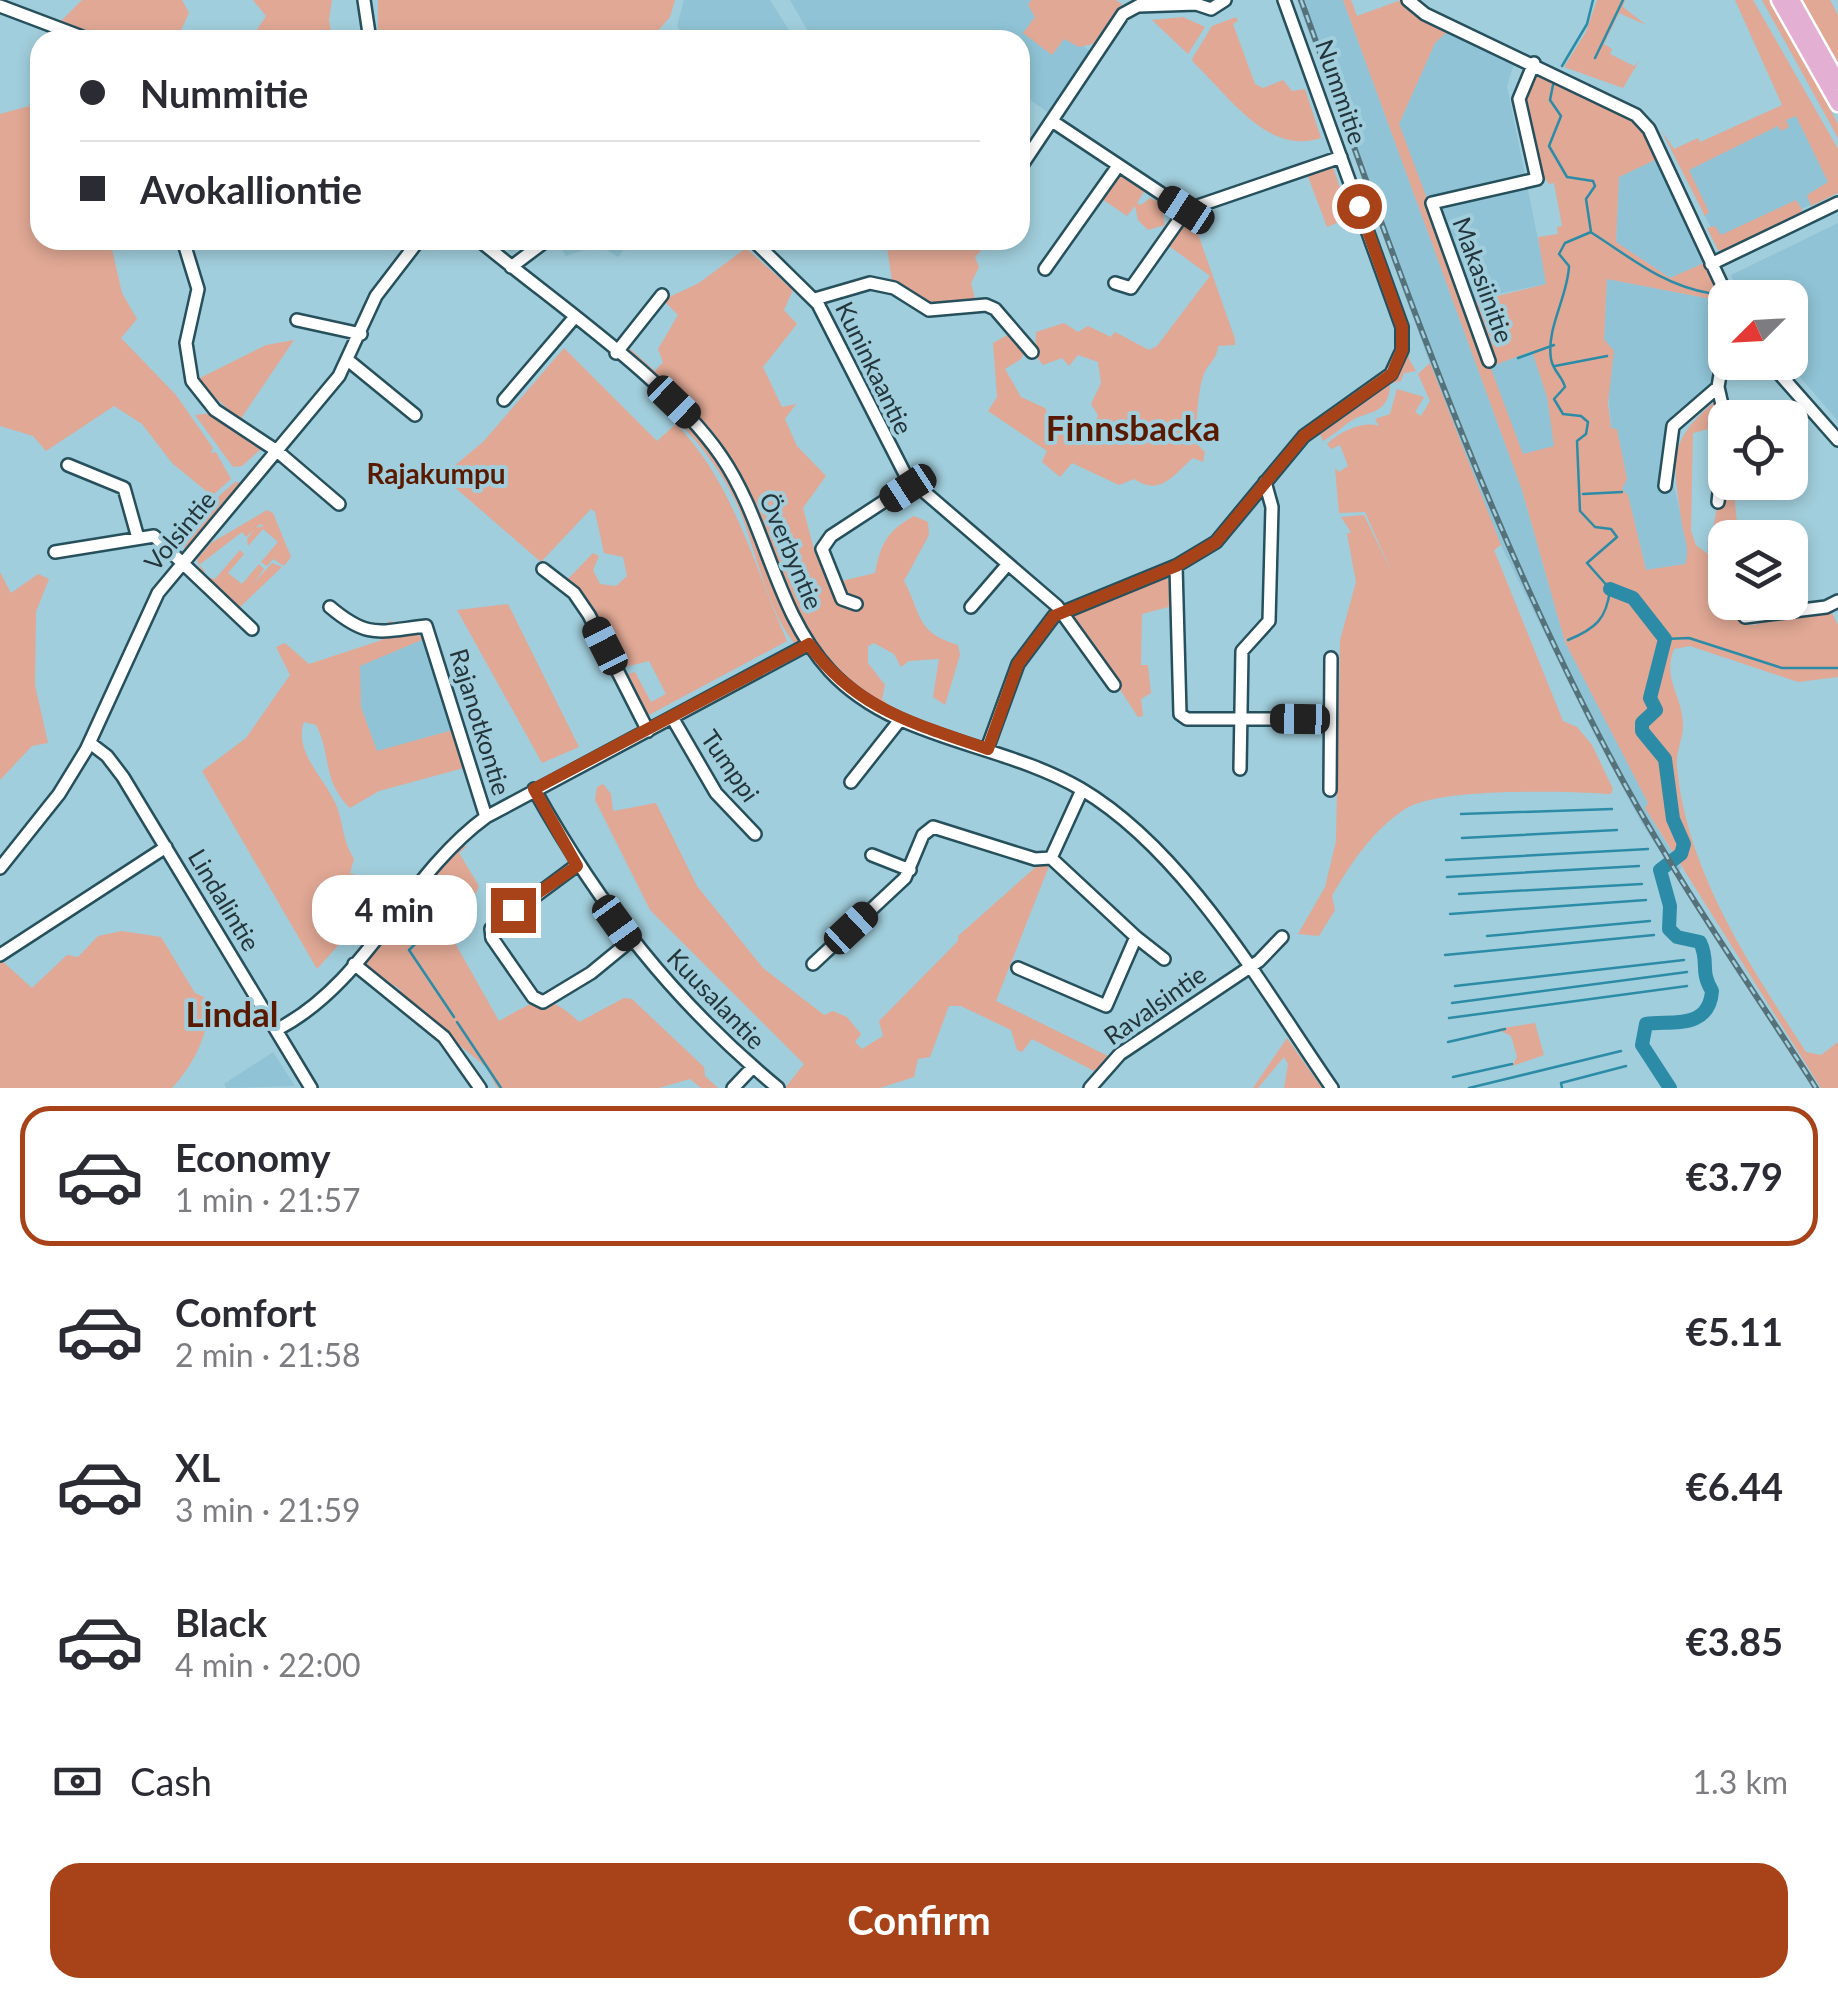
<!DOCTYPE html>
<html lang="en">
<head>
<meta charset="utf-8">
<style>
  :root { --surface:#fff; --page:#f7f7f7; --text:#2b2b33; --muted:#7c7c81; --line:#e1e1e2; --accent:#a84218 }
  body { margin:0; font-family:Lato,sans-serif; background:var(--page); color:var(--text); height:100vh; display:flex; flex-direction:column; font-size:38px; white-space:nowrap }
  * { box-sizing:border-box; margin:0 }
  p { font-size:32px; color:var(--muted) }
  .icon { flex:none; width:55px; height:55px; fill:none; stroke:currentColor; stroke-width:2; stroke-linecap:round; stroke-linejoin:round }
  .map { position:relative; height:1088px; overflow:hidden }
  .panel { display:flex; flex-direction:column; background:var(--surface); flex:1 }
  .panel>* { flex:none }
  .banner { position:absolute; left:30px; top:30px; width:1000px; height:220px; border-radius:30px; box-shadow:0 5px 15px #0003; display:grid; align-content:center; height:220px; padding:0 50px; background:var(--surface) }
  .needle { width:65px; rotate:246deg }
  .controls { position:absolute; left:1708px; top:280px; display:grid; gap:20px }
  .controls a { display:grid; place-items:center; width:100px; height:100px; border-radius:20px; background:var(--surface); box-shadow:0 5px 15px #0003; font-size:50px }
  .end { position:absolute; width:45px; height:45px; margin:-22px; border:12px solid #a84218; background:#fff; box-shadow:0 0 0 5px #fff }
  .from { border-radius:50% }
  .bubble { position:absolute; height:70px; border-radius:30px; background:var(--surface); box-shadow:0 5px 15px #0003; font-size:32px; font-weight:700; line-height:70px; text-align:center }
  .car { position:absolute; width:30px; height:60px; margin:-30px -15px; border-radius:12px; box-shadow:0 0 8px 2px #0007; background:linear-gradient(#222 24%,#8ab4d8 0 40%,#222 0 76%,#8ab4d8 0 86%,#222 0) }
  .banner b { display:flex; align-items:center; gap:35px; height:95px; font-size:38px }
  .banner b+b { border-top:2px solid var(--line) }
  .banner i { width:25px; height:25px; background:var(--text) }
  ul { padding:18px 0 0; list-style:none }
  li { display:flex; align-items:center; gap:30px; height:140px; margin:0 20px 15px; padding:0 30px; border:5px solid transparent; border-radius:30px }
  li div { flex:1 }
  li b { display:block; font-size:38px }
  li em { font-style:normal; font-weight:700 }
  li.current { border-color:var(--accent) }
  li>.icon { width:90px; height:90px; stroke-width:1.5 }
  .pay { display:flex; align-items:center; gap:25px; height:110px; padding:0 50px; font-size:38px }
  .pay p { margin-inline-start:auto }
  .cta { display:flex; gap:20px; margin-top:auto; padding:20px 50px }
  .cta a { flex:1; height:115px; border-radius:30px; background:var(--accent); color:#fff; font-size:40px; font-weight:700; line-height:115px; text-align:center }
  .map>svg:first-child { display:block }
  .built { fill:#8fc3d5 }
  .green { fill:#e0a895 }
  .lines { fill:none; stroke-linecap:round; stroke-linejoin:round }
  .stream { stroke:#2c8ca7; stroke-width:2.5 }
  .river { stroke:#2c8ca7; stroke-width:14 }
  .minor-casing { stroke:#26505c; stroke-width:16 }
  .major-casing { stroke:#fff; stroke-width:19 }
  .minor { stroke:#fff; stroke-width:11 }
  .major { stroke:#e3afd3; stroke-width:14 }
  .rail-casing { stroke:#55717a; stroke-width:6 }
  .rail { stroke:#a1cedc; stroke-width:2.5; stroke-dasharray:8; stroke-linecap:butt }
  .route { stroke:#a84218; stroke-width:12 }
  .labels { text-anchor:middle; stroke-width:8; stroke-linejoin:round; paint-order:stroke }
  .street-label { font-size:25px; fill:#24353b; stroke:#a1cedc }
  .neighbourhood-label { font-size:28px; font-weight:bold; fill:#591a00; stroke:#a1cedc }
  .district-label { font-size:35px; font-weight:bold; fill:#591a00; stroke:#a1cedc }
</style>
</head>
<body>
<div class="map">
<svg width="1838" height="1088" viewBox="0 0 1838 1088">
  <rect width="100%" height="100%" fill="#a1cedc"/>
  <path class="built" d="M684,0H770L795,40H686L677,26Z
    M790,0H1031L1028,5L1094,54L1052,115L1020,93V40H813Z
    M1297,0H1343L1522,490L1565,642L1648,803L1645,808L1681,867L1678,879L1642,824L1594,734L1497,537L1465,460Z
    M1448,31L1515,61L1507,86L1547,284L1492,295L1464,307L1399,124L1435,43Z
    M1797,105L1837,183L1825,198L1728,244L1717,241L1679,160Z
    M1657,159L1704,263L1670,278L1616,242L1619,177Z
    M1838,223V421L1788,363L1790,298L1741,297L1731,275Z
    M496,240H631L618,257L599,245L566,256L557,241L510,252Z
    M1607,279L1722,301L1714,376L1708,388L1673,415L1664,444L1660,485L1674,486L1689,550L1685,564L1646,570L1628,496L1621,489L1627,479L1617,430L1611,428L1604,339Z
    M1532,350L1547,397L1555,447L1523,454L1487,368Z
    M424,639L453,730L377,752L361,707L359,666Z
    M273,1052L295,1086L226,1088L224,1084Z"/>
  <path class="green" d="M82,0H182L189,13L177,39L166,31L159,32L156,40H99L59,23Z
    M253,0H332L329,20L332,37L250,40L266,16Z
    M378,0H675L670,17L650,40H506L378,31Z
    M1031,0H1116L1122,4L1093,44L1079,47L1064,39L1052,55L1023,33L1035,17L1028,5Z
    M1343,0H1351L1357,16L1401,0L1412,13L1448,31L1435,43L1399,124L1523,454L1554,446L1547,397L1532,351L1495,365L1473,302L1546,284L1538,237L1558,234L1557,227L1562,226L1554,183L1549,184L1534,161L1521,100L1535,73L1636,121L1657,159L1619,177L1616,242L1670,278L1704,263L1722,301L1607,279L1604,339L1614,351L1608,403L1611,428L1617,429L1627,479L1622,489L1628,495L1646,570L1685,564C1690,548 1685,541 1682,525C1673,460 1665,442 1719,398L1724,425L1693,433L1691,531L1696,545L1709,555L1725,458V482L1733,483L1737,523L1754,530L1784,523L1785,537L1725,538V566L1716,567L1710,604L1738,608L1742,624L1756,625L1768,617L1830,609L1838,625V677L1798,682L1690,646L1674,649C1662,679 1682,695 1683,723C1684,738 1675,752 1677,768C1687,872 1750,966 1806,1052L1821,1055L1838,1042V1088H1821L1645,808L1648,803L1565,642L1522,490Z
    M1597,0H1625L1623,7L1646,25L1619,13L1604,44L1612,49L1610,54L1634,66L1639,61L1623,88L1564,67L1586,32Z
    M1735,0H1753L1838,149V193L1811,206L1807,195L1828,182L1796,116L1786,120L1789,127L1781,131L1778,126L1689,170L1709,212L1705,216L1661,130L1674,149L1698,138L1700,142L1782,105Z
    M1762,0H1773L1838,124V138Z
    M1797,0H1830L1838,15V75Z
    M1183,17L1205,27L1188,54L1152,20Z
    M1236,17L1238,21L1233,24L1255,84L1263,88L1283,80L1292,91L1305,89L1321,138C1268,156 1229,96 1194,63L1192,59L1212,26Z
    M40,103V240H110L122,293L137,319L121,338L176,395L213,448L211,453L216,452L231,479L212,496L172,463L142,424L114,406L46,451L33,436L0,426V114Z
    M1332,164L1350,218L1327,227L1307,174Z
    M1120,173L1145,190L1137,203L1141,205L1150,198L1161,203L1165,225L1148,230L1138,220L1135,206L1127,216L1102,199Z
    M1796,200L1802,209L1799,217L1724,252L1718,250L1707,228L1715,226L1721,235Z
    M1191,214L1235,339V345L1218,346C1217,360 1208,363 1204,374C1198,388 1195,430 1197,444L1205,452L1203,462L1193,458C1174,474 1161,497 1134,479L1119,485L1072,463L1060,477L1042,462L1047,451L988,411L997,397L993,343L1013,332L1025,351L1021,359L1005,369L1021,397L1045,408L1054,429L1075,424L1090,438L1098,415L1091,404L1101,383L1098,362L1078,355L1069,366L1062,358L1043,365L1035,355L1036,332L1064,323L1078,332L1088,326L1111,337L1115,332L1149,350L1157,346L1210,276L1169,246Z
    M886,240H980L984,247L975,257L979,267L971,283L975,299L930,306L892,281Z
    M746,248L793,290L784,310L797,324L763,367L782,407L796,404L785,419L797,446L826,476L803,508L815,553L833,583L875,573C881,543 887,531 914,516L928,522L929,535L904,581C922,614 915,632 958,645L960,655L945,705L933,697L939,659L909,661L901,667L894,654L874,643L868,646V663L885,685L882,699L901,716L869,700L811,641L791,606L742,484L626,352L628,347L655,371L663,362L658,349L678,315L663,300L699,283Z
    M294,340L240,420L196,380L266,345Z
    M1409,342V359L1416,371L1404,373L1401,381L1390,384C1390,412 1370,412 1356,418C1346,423 1334,435 1323,441L1319,432L1392,381Z
    M564,348L657,441L676,424C734,483 754,567 787,641L647,716L625,675L635,672L651,702L666,694L649,661L621,668L566,581L593,553L599,556L593,570L600,584L616,586L627,576L623,557L604,553L595,512L591,509L541,562L452,485L454,466L483,442Z
    M1430,363L1501,545L1494,550L1563,721L1577,727L1592,745L1613,789L1611,794C1569,791 1438,787 1405,809C1372,831 1351,863 1332,896L1335,910L1319,936L1298,934L1325,887L1336,841L1340,640L1356,582L1347,534L1351,532L1341,517L1364,515L1392,573L1365,512L1339,513L1335,468L1339,472L1348,466L1340,445L1331,449L1327,444C1342,430 1364,421 1379,426L1375,419L1390,414L1397,389L1424,397L1415,412L1421,416L1430,401L1418,374Z
    M652,395C726,421 764,573 799,639L797,646C770,618 755,549 740,511C720,464 688,430 652,395Z
    M213,413L262,448L242,466L233,467L195,415Z
    M235,482L242,483L187,550L179,542L195,517Z
    M267,510L273,513L291,557L284,566L273,559L267,566L261,562L278,542L263,529L248,546L247,539L255,528L264,526L260,524L246,537L242,532L199,565L205,571L202,574L197,559L211,543Z
    M240,550L244,554L228,573L242,584L259,564L264,569L254,583L272,563L282,567L240,607L208,577L215,579Z
    M0,572L11,593L38,574L49,579L36,612L35,685L48,743L32,746L0,780Z
    M1164,576L1175,587L1176,605L1142,614L1141,665H1148L1151,693L1141,699L1143,716L1138,717L1072,617Z
    M508,604L579,747L542,763L457,610Z
    M389,621L404,624L424,639L360,666L361,707L377,751L453,730L464,768L379,791L350,808C321,779 332,755 316,725L304,722C293,753 327,780 337,807C344,827 342,839 354,859L350,873L387,886L349,942L344,939L317,969L202,771L246,738L290,675L276,647L285,643L309,664L382,640Z
    M603,784L611,794L613,811L656,803L697,886L763,968L824,1015L833,1011L847,1017L861,1034L855,1042L862,1049L883,1036L879,1021L958,941V936L1038,865L1049,866L996,1001L1108,1056L1098,1073L1032,1039L1022,1052L1017,1050L1011,1030L961,1006H949L930,1057L918,1059L914,1077L880,1088H785L804,1064L650,910L595,800L597,787Z
    M461,842L466,847L459,853L479,886L476,893L446,909L455,943L499,1021C534,1002 545,989 579,1022L624,998L632,999L704,1067L705,1076L718,1088H701L690,1079L659,1088H497L486,1067L398,994L401,990L364,966Z
    M122,931L161,937L195,993L210,1000C208,1035 195,1063 172,1088H0V959L32,988L67,955L78,957L98,936Z
    M1535,1023L1544,1055L1512,1066L1517,1057L1511,1036L1497,1029Z
    M1287,1038L1322,1088H1284L1288,1064L1284,1057L1258,1088H1253Z"/>
  <g class="lines">
    <path class="stream" d="M1595,58L1623,0
      M1562,66L1587,24L1593,0
      M1553,85L1550,100L1561,116L1549,146L1567,177L1593,181L1595,186L1586,199L1591,232L1565,243L1559,254L1569,266C1568,296 1546,328 1551,359C1553,371 1562,376 1565,387L1554,399L1563,414L1581,416L1588,422L1586,434L1577,441L1580,511L1595,527L1611,529L1617,537L1587,563L1610,589C1607,619 1595,629 1568,640
      M1592,233C1630,257 1662,285 1709,293
      M1518,358L1554,345
      M1555,366L1607,356
      M1583,494L1622,492
      M1665,639L1689,638L1782,668H1838
      M1461,814L1612,809
      M1462,838L1617,830
      M1446,860L1648,849
      M1447,877L1639,866
      M1459,894L1642,884
      M1450,914L1646,900
      M439,921L409,950L454,1017
      M1487,936L1650,921
      M1445,955L1654,935
      M1455,986L1684,960
      M1452,1003L1687,972
      M1449,1018L1687,986
      M457,1022L501,1088
      M1448,1042L1505,1029
      M1453,1077L1512,1064
      M1469,1088L1621,1051
      M1562,1088L1561,1083L1626,1066"/>
    <path class="river" d="M1610,589L1633,598L1665,639L1650,698L1656,710L1642,723V731L1665,759L1673,819L1684,844L1681,854L1660,870L1670,906L1669,929L1677,937L1700,942C1710,963 1699,969 1712,991C1709,1031 1669,1020 1646,1024L1642,1045L1670,1088"/>
    <defs>
      <path id="minor" d="M364,0L370,40
        M1408,0L1425,14L1636,115L1649,129L1728,298
        M0,6L90,40
        M1139,6L1196,4L1211,9L1225,0
        M1052,121L1186,210
        M1020,168L1123,14L1149,0
        M183,240L198,289L186,343L192,381L215,410L277,451L339,504
        M479,240C552,301 668,379 721,456C767,523 774,610 830,671C895,741 1001,742 1081,789C1186,851 1264,990 1332,1088
        M753,240L818,304L906,476L1057,606L1114,685
        M1711,264L1838,203
        M511,267L547,240
        M1045,269L1118,166
        M1115,283L1131,288L1186,210L1341,157
        M815,299L870,283L894,288L929,310L986,305L995,309L1032,352
        M297,320L361,334
        M616,353L662,295
        M349,361L415,415
        M1489,361L1432,203L1537,179L1519,99L1534,63
        M1769,362L1838,440
        M1718,387L1725,418
        M504,400L574,318
        M68,465L124,488L138,538
        M1665,486L1673,426L1718,387L1725,344
        M1718,502L1725,437
        M55,552L154,536L252,629
        M1176,566L1180,714L1187,719H1330
        M543,569L574,593L589,615L648,731
        M856,604L842,599L822,549L831,536L912,483
        M330,607C369,640 380,631 426,626L486,817
        M971,607L1008,564
        M1745,617L1826,607L1838,601
        M673,719L716,793L755,834
        M90,743L107,756L123,777L311,1088
        M987,749L1018,664L1054,616L1176,566L1216,542L1304,436L1391,374L1402,350V327L1284,0
        M1240,769L1242,651L1269,621L1272,507L1265,482
        M851,782L900,720
        M534,789C600,907 673,1001 778,1088
        M1330,790L1331,658
        M872,855L910,870
        M1051,858L1082,790
        M577,865L491,929L492,938L533,997L543,1002L548,999L591,973L630,941
        M0,868L59,794L86,750L158,593L339,376L376,296L419,240
        M1136,937L1164,959
        M0,955L166,847
        M354,964L444,1037L480,1088
        M813,964L905,878L923,835L933,827L1035,859L1051,858L1136,937L1106,1006L1018,968
        M276,1030C367,984 405,876 486,817L809,644
        M733,1088L753,1067
        M1090,1088L1120,1054L1259,961L1282,937"/>
      <path id="major" d="M1779,0L1838,104
        M1792,0L1838,82"/>
    </defs>
    <use href="#minor" class="minor-casing"/>
    <use href="#major" class="major-casing"/>
    <use href="#minor" class="minor"/>
    <use href="#major" class="major"/>
    <defs>
      <path id="rail" d="M1301,0C1397,265 1488,533 1623,781C1681,887 1751,986 1816,1088"/>
    </defs>
    <use href="#rail" class="rail-casing"/>
    <use href="#rail" class="rail"/>
  </g>
  <g class="lines">
    <path class="route" d="M513,910L577,866L534,789L809,644C855,709 916,724 988,749L1018,664L1054,616L1176,566L1216,542L1304,436L1392,374L1402,350V327L1359,206"/>
  </g>
  <g class="labels">
    <g class="street-label">
      <text transform="translate(1341 92) rotate(71)" y="9">Nummitie</text>
      <text transform="translate(1483 280) rotate(70)" y="9">Makasiinitie</text>
      <text transform="translate(874 368) rotate(64)" y="9">Kuninkaantie</text>
      <text transform="translate(180 531) rotate(-50)" y="9">Volsintie</text>
      <text transform="translate(791 551) rotate(67)" y="9">Överbyntie</text>
      <text transform="translate(480 722) rotate(73)" y="9">Rajanotkontie</text>
      <text transform="translate(730 766) rotate(55)" y="9">Tumppi</text>
      <text transform="translate(224 900) rotate(59)" y="9">Lindalintie</text>
      <text transform="translate(716 999) rotate(46)" y="9">Kuusalantie</text>
      <text transform="translate(1155 1005) rotate(-35)" y="9">Ravalsintie</text>
    </g>
    <g class="neighbourhood-label">
      <text x="436" y="484">Rajakumpu</text>
    </g>
    <g class="district-label">
      <text x="1133" y="441">Finnsbacka</text>
      <text x="232" y="1027">Lindal</text>
    </g>
  </g>
</svg>
<div class="controls">
<a><svg class="needle" viewBox="-14 -14 28 28"><path d="M0-13l5 13h-10z" fill="#e53935"/><path d="M0 13l5-13h-10z" fill="#7c7c81"/></svg></a>
<a><svg class="icon" aria-label="locate" viewBox="0 0 24 24"><circle cx="12" cy="12" r="6"/><path d="M12 2v4M12 18v4M2 12h4M18 12h4"/></svg></a>
<a><svg class="icon" aria-label="layers" viewBox="0 0 24 24"><path d="M12 4l9 5-9 5-9-5zM3 14l9 5 9-5"/></svg></a>
</div>
<i class="end from" style="left:1359px;top:206px"></i>
<i class="end" style="left:513px;top:910px"></i>
<div class="bubble" style="left:312px;top:875px;width:165px">4 min</div>
<i class="car" style="left:1186px;top:210px;rotate:303deg"></i>
<i class="car" style="left:674px;top:402px;rotate:134deg"></i>
<i class="car" style="left:908px;top:488px;rotate:237deg"></i>
<i class="car" style="left:605px;top:646px;rotate:333deg"></i>
<i class="car" style="left:1300px;top:719px;rotate:271deg"></i>
<i class="car" style="left:617px;top:923px;rotate:144deg"></i>
<i class="car" style="left:851px;top:928px;rotate:47deg"></i>
<div class="banner">
<b><i class="from"></i>Nummitie</b>
<b><i></i>Avokalliontie</b>
</div>
</div>
<section class="panel">
<ul>
<li class="current"><svg class="icon" aria-label="car" viewBox="0 0 24 24"><path d="M5 17H2v-5l4-1 3-4h7l3 4 3 1v5h-3M9 17h6M6 11h13"/><circle cx="7" cy="17" r="2"/><circle cx="17" cy="17" r="2"/></svg><div><b>Economy</b><p>1 min · 21:57</p></div><em>€3.79</em></li>
<li><svg class="icon" aria-label="car" viewBox="0 0 24 24"><path d="M5 17H2v-5l4-1 3-4h7l3 4 3 1v5h-3M9 17h6M6 11h13"/><circle cx="7" cy="17" r="2"/><circle cx="17" cy="17" r="2"/></svg><div><b>Comfort</b><p>2 min · 21:58</p></div><em>€5.11</em></li>
<li><svg class="icon" aria-label="car" viewBox="0 0 24 24"><path d="M5 17H2v-5l4-1 3-4h7l3 4 3 1v5h-3M9 17h6M6 11h13"/><circle cx="7" cy="17" r="2"/><circle cx="17" cy="17" r="2"/></svg><div><b>XL</b><p>3 min · 21:59</p></div><em>€6.44</em></li>
<li><svg class="icon" aria-label="car" viewBox="0 0 24 24"><path d="M5 17H2v-5l4-1 3-4h7l3 4 3 1v5h-3M9 17h6M6 11h13"/><circle cx="7" cy="17" r="2"/><circle cx="17" cy="17" r="2"/></svg><div><b>Black</b><p>4 min · 22:00</p></div><em>€3.85</em></li>
</ul>
<div class="pay"><svg class="icon" aria-label="cash" viewBox="0 0 24 24"><path d="M3 7h18v10H3z"/><circle cx="12" cy="12" r="2"/></svg>Cash<p>1.3 km</p></div>
<div class="cta"><a>Confirm</a></div>
</section>
</body>
</html>
